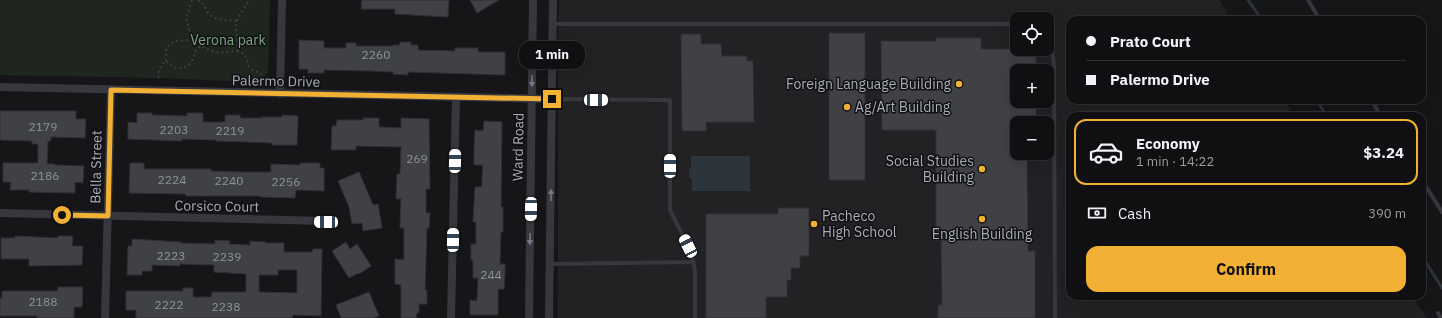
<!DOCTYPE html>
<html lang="en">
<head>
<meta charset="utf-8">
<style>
  :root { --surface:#101012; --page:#19191b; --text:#f1f3f6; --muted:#9c9d9f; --line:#303032; --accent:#f2b134 }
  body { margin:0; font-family:"IBM Plex Sans",sans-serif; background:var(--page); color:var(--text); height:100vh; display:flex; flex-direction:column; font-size:15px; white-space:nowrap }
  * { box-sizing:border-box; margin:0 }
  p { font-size:13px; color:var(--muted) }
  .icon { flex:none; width:22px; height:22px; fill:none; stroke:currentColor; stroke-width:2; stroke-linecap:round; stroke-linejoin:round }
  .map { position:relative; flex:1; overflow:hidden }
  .sheet { position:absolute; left:1066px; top:112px; width:360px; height:188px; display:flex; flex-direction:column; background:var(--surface); border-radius:12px; box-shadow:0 4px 16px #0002,0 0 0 1px var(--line) }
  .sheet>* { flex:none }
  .banner { position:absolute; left:1066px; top:16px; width:360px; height:88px; border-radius:12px; box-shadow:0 4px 16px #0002,0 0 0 1px var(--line); display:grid; align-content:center; height:88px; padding:0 20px; background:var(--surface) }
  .fabs { position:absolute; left:1010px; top:12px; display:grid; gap:8px }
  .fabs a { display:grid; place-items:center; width:44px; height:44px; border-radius:8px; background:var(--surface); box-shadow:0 4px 16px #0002,0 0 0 1px var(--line); font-size:20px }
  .end { position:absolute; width:18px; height:18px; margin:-9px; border:5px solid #f2b134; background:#111; box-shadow:0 0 0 2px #111 }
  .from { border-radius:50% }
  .bubble { position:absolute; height:28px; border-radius:12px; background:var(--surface); box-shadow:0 4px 16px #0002,0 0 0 1px var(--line); font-size:13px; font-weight:700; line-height:28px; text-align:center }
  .car { position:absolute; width:12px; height:24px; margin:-12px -6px; border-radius:5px; box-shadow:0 0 3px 1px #0007; background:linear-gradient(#fff 24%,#345 0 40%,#fff 0 76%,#345 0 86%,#fff 0) }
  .banner b { display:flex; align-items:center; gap:14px; height:38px; font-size:15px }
  .banner b+b { border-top:1px solid var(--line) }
  .banner i { width:10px; height:10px; background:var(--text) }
  ul { padding:7px 0 0; list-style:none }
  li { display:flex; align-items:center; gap:12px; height:66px; margin:0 8px 6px; padding:0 12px; border:2px solid transparent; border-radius:12px }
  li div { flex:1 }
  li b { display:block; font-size:15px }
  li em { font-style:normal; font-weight:700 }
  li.current { border-color:var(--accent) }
  li>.icon { width:36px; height:36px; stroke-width:1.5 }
  .pay { display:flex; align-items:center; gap:10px; height:44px; padding:0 20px; font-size:15px }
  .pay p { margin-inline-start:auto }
  .button { display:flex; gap:8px; margin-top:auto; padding:8px 20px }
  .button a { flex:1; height:46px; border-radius:12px; background:var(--accent); color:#111; font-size:16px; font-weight:700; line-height:46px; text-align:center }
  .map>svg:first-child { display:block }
  .built { fill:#222225; fill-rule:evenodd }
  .green { fill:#1e261f }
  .water { fill:#2c353c }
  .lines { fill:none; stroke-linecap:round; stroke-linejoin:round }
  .stream { stroke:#2c353c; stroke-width:3 }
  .building { fill:#404145; stroke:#303034; fill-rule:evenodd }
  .path { stroke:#3d3f44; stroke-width:2; stroke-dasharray:2 3; stroke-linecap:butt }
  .service { stroke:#37383d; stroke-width:4 }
  .minor { stroke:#37383d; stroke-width:8 }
  .oneway { fill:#757881 }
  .route { stroke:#f2b134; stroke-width:5 }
  .poi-dot { fill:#f2b134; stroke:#111113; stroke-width:1.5 }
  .labels { text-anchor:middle; stroke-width:3; stroke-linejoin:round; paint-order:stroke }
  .number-label { font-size:12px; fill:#8e929b }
  .park-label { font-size:14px; fill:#7fa381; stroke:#111113 }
  .street-label { font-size:14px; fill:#a8adb8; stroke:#111113 }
  .poi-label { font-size:14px; fill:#a8adb8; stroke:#111113; text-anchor:end }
</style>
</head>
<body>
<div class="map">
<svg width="1442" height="318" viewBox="0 0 1442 318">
  <rect width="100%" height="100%" fill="#161618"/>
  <path class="built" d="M559,0H1219L1232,20H1070V100H1284L1295,116H1070V296H1412L1427,318H558V36ZM1017,19H1047V49H1017ZM1017,71H1047V101H1017ZM1017,123H1047V153H1017Z"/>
  <path class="green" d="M0,0H270L268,73L258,82L158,78L0,75Z"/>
  <path class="water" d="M691,156H750V191H692V178H689V169H691Z"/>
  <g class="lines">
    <path class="stream" d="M1248,0L1262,20
      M1316,100L1327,116
      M1422,256L1442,288"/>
  </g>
  <path class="building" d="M362,0H449L448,17L395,14V9H361Z
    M470,0H499L477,13Z
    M829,33H865V180H829Z
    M681,34H701V44H721L722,56H747V61H753L754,122H706V131H682Z
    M936,38H981V49H1036V71H1017V101H1036V123H1017V153H1027L1028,251H1035V318H938V305H942L941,241H936V130H882L881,41H936Z
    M299,40L324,41V48H346V43H356V46H393V45H400V42H411V45H418V50L455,51V48H478V52H505V75L408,72V75L393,74V72L369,71L324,70V73H308V69H299Z
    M0,111H76V119H86L85,138L51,137V141H48L47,164H55V165L84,166L83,183L75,182V193L29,192V190H10L11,182H3V163H38V144H32V141L0,140Z
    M137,113H152V115L187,116V113H203V122H225V115H240V118H262V117H282V115L298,116L297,145H272V143L216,141V140L182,139V141L128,139V122L137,123Z
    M363,118H379V127L401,128V118L429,119L430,189H426V213H430L429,228H427L425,290H427V304H419V313H417L416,318H401V285L395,284V259L404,260V228H400L401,199H396L397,174H400L401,147L356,146V150H331L332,126H336L337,120H363Z
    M484,121L502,122L501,207H503V232H501L500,264H505V274L504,289H498V315H470V300L477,301L478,278H473V260H471V244H476V222H473L475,187H482V177L483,165H474V150L475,130L483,131Z
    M130,163H144V169H211V171L243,172H271V164L300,165V163H320V168H324V191L296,190L295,198L260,197V196H186V194L129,193Z
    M359,172L373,205L378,204L382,228L363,231L362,223L352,224L349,207L338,181Z
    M778,208H809V256H800V268H791V280H787V297H766V318H706V214H778Z
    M15,236L58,238V236H73L72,246H83L82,265L29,266V259H1V238H15Z
    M132,239L181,242V243L215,244V240L230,241L229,244L250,245V241L266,242V243H284V252H312L313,249H322L321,316L293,315L292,318H136V310H126V291H183V288H193V297H211L212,292H246V274L214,272V265L180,264V266L152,265V271H142V275H127L128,246H132ZM278,270H297V293L259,292V275H278Z
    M346,242L350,249L357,244L371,266L359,274L358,273L349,278L332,251Z
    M58,287H83L82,307H74V318H37V316H0V298H2V291H57Z
    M369,292L379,316L373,318H341L336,305Z"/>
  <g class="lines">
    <path class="path" d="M192,0L186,18L192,40
      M198,0C204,3 205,8 208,13C215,21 227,20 237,21
      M238,51L236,25L238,18L249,0
      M166,61V51L167,47L175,41L192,40L201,46
      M158,78C159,71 160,65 166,61C173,69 184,72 191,62C196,56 193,50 201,46C206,48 210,51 215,52C226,55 237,46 245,56C248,60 247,65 250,68C254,72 259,71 263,76"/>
    <path class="service" d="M1308,0L1320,20
      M553,24H1017
      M1047,42L1052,51L1054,64L1055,318
      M552,99L670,100V210L692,254L695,272V318
      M1371,100L1381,116
      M1422,180L1442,212
      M550,264L694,262
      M1438,313L1441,318"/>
    <path class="minor" d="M0,87L552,99
      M280,94L282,0
      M0,213L326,221
      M105,318L111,89
      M451,318L456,98
      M529,318L533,0
      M549,318L553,0"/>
  </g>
  <defs><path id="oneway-solid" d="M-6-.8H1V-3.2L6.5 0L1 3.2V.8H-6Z"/></defs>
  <g class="oneway">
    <use href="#oneway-solid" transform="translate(532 81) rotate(91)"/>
    <use href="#oneway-solid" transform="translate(551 195) rotate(-90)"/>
    <use href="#oneway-solid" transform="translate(530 239) rotate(91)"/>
  </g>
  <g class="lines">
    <path class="route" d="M62,215L108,216L111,90L552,99"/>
  </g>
  <g class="poi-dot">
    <circle cx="959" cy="84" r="4"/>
    <circle cx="847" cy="107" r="4"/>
    <circle cx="982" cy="169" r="4"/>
    <circle cx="982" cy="219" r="4"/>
    <circle cx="814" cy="224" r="4"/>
  </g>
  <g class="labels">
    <g class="number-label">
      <text x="376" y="59">2260</text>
      <text x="43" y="131">2179</text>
      <text x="174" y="134">2203</text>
      <text x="230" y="135">2219</text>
      <text x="417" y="163">269</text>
      <text x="45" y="180">2186</text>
      <text x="172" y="184">2224</text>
      <text x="229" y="185">2240</text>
      <text x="286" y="186">2256</text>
      <text x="171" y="260">2223</text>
      <text x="227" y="261">2239</text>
      <text x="491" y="279">244</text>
      <text x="43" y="306">2188</text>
      <text x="169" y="309">2222</text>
      <text x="226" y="311">2238</text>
    </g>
    <g class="park-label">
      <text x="228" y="45">Verona park</text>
    </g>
    <g class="street-label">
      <text transform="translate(276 81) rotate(1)" y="5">Palermo Drive</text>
      <text transform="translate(518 147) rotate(-89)" y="5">Ward Road</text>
      <text transform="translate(96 167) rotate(-89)" y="5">Bella Street</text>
      <text transform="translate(217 206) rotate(1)" y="5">Corsico Court</text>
    </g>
    <g class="poi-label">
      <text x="951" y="89">Foreign Language Building</text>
      <text x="855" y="112" text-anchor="start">Ag/Art Building</text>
      <text x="974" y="166">Social Studies<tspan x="974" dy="16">Building</tspan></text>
      <text x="822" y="221" text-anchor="start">Pacheco<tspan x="822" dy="16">High School</tspan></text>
      <text x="982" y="239" text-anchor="middle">English Building</text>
    </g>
  </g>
</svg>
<div class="fabs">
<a><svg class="icon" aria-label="locate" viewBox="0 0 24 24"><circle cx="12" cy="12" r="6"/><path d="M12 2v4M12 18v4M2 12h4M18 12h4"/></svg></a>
<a>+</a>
<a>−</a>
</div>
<i class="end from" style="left:62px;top:215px"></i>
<i class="end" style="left:552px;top:99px"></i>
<div class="bubble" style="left:519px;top:41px;width:66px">1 min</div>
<i class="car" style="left:596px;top:100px;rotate:90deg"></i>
<i class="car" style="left:455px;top:161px;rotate:1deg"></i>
<i class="car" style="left:670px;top:166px;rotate:0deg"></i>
<i class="car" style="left:531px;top:209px;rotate:181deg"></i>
<i class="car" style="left:326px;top:222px;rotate:271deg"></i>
<i class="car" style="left:453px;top:240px;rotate:1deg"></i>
<i class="car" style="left:688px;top:246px;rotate:334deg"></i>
<div class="banner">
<b><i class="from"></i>Prato Court</b>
<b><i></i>Palermo Drive</b>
</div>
<section class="sheet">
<ul>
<li class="current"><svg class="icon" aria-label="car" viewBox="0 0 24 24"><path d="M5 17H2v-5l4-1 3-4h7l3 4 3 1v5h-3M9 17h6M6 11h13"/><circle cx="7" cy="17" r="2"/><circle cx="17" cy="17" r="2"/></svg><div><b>Economy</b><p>1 min · 14:22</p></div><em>$3.24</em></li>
</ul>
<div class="pay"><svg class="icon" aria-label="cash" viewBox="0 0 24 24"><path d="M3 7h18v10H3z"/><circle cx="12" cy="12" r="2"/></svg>Cash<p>390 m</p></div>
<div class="button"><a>Confirm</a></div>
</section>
</div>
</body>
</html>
